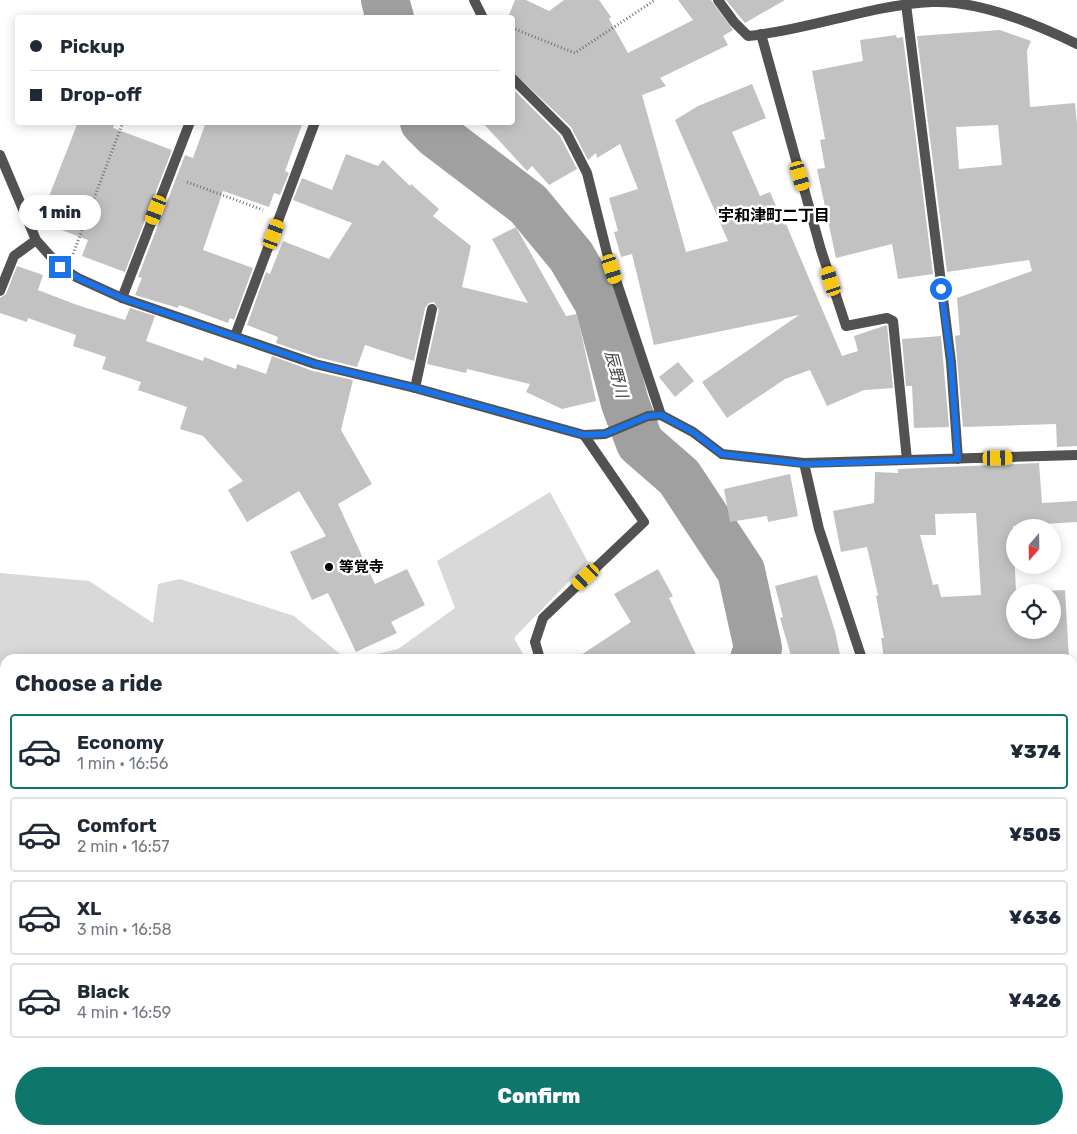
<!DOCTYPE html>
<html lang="en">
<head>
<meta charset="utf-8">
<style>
  :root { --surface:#fff; --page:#f6f6f7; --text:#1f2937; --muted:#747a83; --line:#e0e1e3; --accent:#0f766e }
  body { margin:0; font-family:Rubik,"Noto Sans JP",sans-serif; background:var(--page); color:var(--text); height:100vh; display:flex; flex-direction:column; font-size:19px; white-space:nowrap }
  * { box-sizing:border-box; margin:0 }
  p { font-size:16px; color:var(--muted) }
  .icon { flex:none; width:28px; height:28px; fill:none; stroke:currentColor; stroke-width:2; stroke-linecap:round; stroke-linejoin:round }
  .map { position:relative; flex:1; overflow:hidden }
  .sheet { position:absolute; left:0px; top:654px; width:1078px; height:481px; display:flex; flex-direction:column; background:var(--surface); border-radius:15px 15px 0 0; box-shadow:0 2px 12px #0003 }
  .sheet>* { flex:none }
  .guide { position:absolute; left:15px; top:15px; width:500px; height:110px; border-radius:5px; box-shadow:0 2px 12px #0003; display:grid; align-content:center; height:110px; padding:0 15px; background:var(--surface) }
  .needle { width:32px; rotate:200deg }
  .controls { position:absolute; left:1006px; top:519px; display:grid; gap:10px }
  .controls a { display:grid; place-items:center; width:55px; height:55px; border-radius:50%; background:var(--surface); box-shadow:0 2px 12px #0003; font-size:25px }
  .end { position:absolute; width:22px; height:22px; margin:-11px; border:6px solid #1a73e8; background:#fff; box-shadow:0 0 0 2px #fff }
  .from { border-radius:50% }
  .bubble { position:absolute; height:35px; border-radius:18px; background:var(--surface); box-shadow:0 2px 12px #0003; font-size:16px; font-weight:800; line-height:35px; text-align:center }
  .car { position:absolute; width:15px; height:30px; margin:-15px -8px; border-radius:6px; box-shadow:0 0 4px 1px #0007; background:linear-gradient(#f5c518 24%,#345 0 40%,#f5c518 0 76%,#345 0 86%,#f5c518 0) }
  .guide b { display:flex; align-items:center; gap:18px; height:48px; font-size:19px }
  .guide b+b { border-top:1px solid var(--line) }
  .guide i { width:12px; height:12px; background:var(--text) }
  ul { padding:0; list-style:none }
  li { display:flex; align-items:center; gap:15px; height:75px; margin:0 10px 8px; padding:0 5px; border:2px solid var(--line); border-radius:5px }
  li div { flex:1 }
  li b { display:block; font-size:19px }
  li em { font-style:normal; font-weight:800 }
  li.selected { border-color:var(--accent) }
  li>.icon { width:45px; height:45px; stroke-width:1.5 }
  h2 { padding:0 15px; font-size:22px; line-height:60px }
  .cta { display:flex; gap:10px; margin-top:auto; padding:10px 15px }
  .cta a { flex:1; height:58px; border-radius:30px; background:var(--accent); color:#fff; font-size:20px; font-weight:800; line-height:58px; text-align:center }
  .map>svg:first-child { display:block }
  .green { fill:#d9d9d9 }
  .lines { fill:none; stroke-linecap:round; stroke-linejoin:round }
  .river { stroke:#a0a0a0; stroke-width:48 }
  .building { fill:#c2c2c2; fill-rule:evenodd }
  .path { stroke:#747474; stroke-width:3; stroke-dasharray:1 2.5; stroke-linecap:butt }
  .service { stroke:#525252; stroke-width:10 }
  .minor { stroke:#525252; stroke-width:10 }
  .route { stroke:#1a73e8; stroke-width:6 }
  .poi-dot { fill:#000; stroke:#fff; stroke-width:2 }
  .labels { text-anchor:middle; stroke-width:5; stroke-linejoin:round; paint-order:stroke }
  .poi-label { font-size:15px; font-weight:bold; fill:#000; stroke:#fff; text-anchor:start }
  .neighbourhood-label { font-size:16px; font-weight:bold; fill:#000; stroke:#fff }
  .water-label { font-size:16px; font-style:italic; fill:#414141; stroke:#fff }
</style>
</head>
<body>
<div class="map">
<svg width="1077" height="1134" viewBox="0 0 1077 1134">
  <rect width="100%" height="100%" fill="#fff"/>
  <path class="green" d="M550,492L588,562L514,638L526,659H354L398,649L455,608L437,561Z
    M0,573L89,581L153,623L158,584L180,579L294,616L346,659H5V1130H579L581,1134H0Z"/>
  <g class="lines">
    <path class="river" d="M385,0L390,18
      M424,122L437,135L528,204L571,256L598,302L625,403L640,443L679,477L741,571L758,648L754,659
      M924,1130L925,1134"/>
  </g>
  <path class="building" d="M515,0H526L549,11L564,0H599L611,17L609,19L628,53L693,20L678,0H711L733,30L723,36L728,45L660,78L666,86L642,95L686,252L728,241L675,120L698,106L752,84L766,118L732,132L760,196L770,192L784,225L786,224L842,356L858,351L854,336L887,325L893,388L864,390L827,406L810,370L785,379L727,418L702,382L799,315L654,345L632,254L621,257L614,232L618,231L609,198L638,189L620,144L597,158L596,153L588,160L571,127L512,71V18L508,17Z
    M726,0H785L745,23Z
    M1000,30L1031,41L1027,51L1030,107L1075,103L1077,124V446L1057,447L1056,424L963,427L955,336L960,335L957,298L1032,271L1029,260L947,272L917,36ZM998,125L1002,165L959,169L956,127Z
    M896,35L897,38L903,37L933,274L898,279L892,244L836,258L817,169L825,168L820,140L825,139L812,71L863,61L860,40Z
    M512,88L560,136L577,169L549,185L532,166L527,171L482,122H512Z
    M78,122H115L113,128L172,150L125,272L82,256L88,240L43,223L51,200L48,199Z
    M206,122H303L285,171L289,173L280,195L274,193L269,207L223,191L203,250L253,268L234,320L230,318L228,323L179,305L178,308L135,295L142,278L138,277L185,155L193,158Z
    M346,154L378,166L383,160L410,186L411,184L439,209L433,216L471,246L462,287L528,303L492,239L516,227L566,316L577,314L596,401L562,409L526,392L530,384L467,369L466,373L427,364L439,310L434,302L429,303L425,308L414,361L365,345L357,367L317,357L276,343L278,337L247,325L266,272L270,274L283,241L329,259L352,223L293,200L302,178L332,190Z
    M17,266L43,275L38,290L77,305L125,320L130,308L155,316L146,341L203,361L204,357L236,369L237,364L266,374L272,356L313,371L353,380L341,430L372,484L338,504L375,584L407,569L425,605L391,622L397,633L356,652L328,593L312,600L290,552L326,536L299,491L247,522L228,490L243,481L203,436L180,429L187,407L138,390L141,382L102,369L106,357L73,346L76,335L28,318L27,322L0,313V298L6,294Z
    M941,336L949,427L914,428L912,386H906L902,339Z
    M678,362L694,381L675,397L659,377Z
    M1039,463L1042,503L1077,501V522L1013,526L1016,592L1015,630H1052V592H1024L1065,590L1069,659H1016L1015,654L982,659H884L881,638H884L876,596L878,595L867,547L841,552L833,511L874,503L875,472L898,473V469ZM976,513L981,595L941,597L938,584L933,585L920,535H936L935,514Z
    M790,474L798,516L768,522L767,516L730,522L724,489Z
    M658,569L673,596L669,598L698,659H575L631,622L614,594Z
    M817,575L835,631L841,659H792L780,618L783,617L775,586Z"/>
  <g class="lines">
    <path class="path" d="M512,28L575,53L655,0
      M187,182L263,210
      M73,254L123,122"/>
    <path class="service" d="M474,0L483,18
      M761,34L821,250L846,326L887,318L893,321L907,460
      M512,78L566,132L587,173L607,253L661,415
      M122,298L190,122
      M235,336L315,122
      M415,388L432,309
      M540,659L535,642L543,618L644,522L584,435
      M840,1130L842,1134"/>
    <path class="minor" d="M718,0L734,22L748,36C810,30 870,5 932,2C978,0 1036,24 1077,44
      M906,4L951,362L958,459
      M0,155L36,240L60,267L78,278L122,298L315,364L415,388L584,435L605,434L648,416L661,415L693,432L722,454L804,463L1077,455
      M0,291L14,256L36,240
      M804,463L819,529L862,659
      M1072,809L1077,808
      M1016,1130L1017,1134"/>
  </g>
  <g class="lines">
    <path class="route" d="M60,267L78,278L122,298L315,364L415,388L584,435L605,434L648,416L661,415L693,432L722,454L804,464L958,459L951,362L941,289"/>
  </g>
  <circle class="poi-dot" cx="329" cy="567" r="5"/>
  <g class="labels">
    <g class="poi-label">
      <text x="339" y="572">等覚寺</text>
    </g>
    <g class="neighbourhood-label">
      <text x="774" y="221">宇和津町二丁目</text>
    </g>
    <g class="water-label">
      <text transform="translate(617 374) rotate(75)" y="6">辰野川</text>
    </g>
  </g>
</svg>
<div class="controls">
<a><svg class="needle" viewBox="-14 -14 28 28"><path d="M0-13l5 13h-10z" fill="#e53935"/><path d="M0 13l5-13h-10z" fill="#747a83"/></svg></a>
<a><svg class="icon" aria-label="locate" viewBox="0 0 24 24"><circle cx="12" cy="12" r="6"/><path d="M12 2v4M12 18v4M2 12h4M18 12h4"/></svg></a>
</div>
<i class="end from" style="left:941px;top:289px"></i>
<i class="end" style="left:60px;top:267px"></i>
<div class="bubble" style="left:19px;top:195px;width:82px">1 min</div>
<i class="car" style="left:800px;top:176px;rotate:164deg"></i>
<i class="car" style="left:156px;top:210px;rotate:201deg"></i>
<i class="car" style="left:274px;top:234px;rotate:20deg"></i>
<i class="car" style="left:612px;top:269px;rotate:162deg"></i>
<i class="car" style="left:831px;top:281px;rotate:342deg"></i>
<i class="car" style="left:998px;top:458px;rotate:89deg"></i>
<i class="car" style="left:586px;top:577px;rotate:227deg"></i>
<div class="guide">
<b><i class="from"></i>Pickup</b>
<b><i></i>Drop-off</b>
</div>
<section class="sheet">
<h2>Choose a ride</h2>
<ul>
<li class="selected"><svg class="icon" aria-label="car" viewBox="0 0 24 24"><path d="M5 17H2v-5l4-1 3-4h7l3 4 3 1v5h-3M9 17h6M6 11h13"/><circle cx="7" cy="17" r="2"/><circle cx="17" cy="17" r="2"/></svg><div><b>Economy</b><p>1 min · 16:56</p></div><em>¥374</em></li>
<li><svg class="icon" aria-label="car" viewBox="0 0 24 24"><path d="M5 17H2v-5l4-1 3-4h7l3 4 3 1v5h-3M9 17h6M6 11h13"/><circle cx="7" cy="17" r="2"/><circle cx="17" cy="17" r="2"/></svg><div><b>Comfort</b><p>2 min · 16:57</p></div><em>¥505</em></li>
<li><svg class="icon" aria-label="car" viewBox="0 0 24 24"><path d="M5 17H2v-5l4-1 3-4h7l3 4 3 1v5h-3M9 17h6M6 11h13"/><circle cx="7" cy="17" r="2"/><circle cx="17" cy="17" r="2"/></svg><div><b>XL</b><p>3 min · 16:58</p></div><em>¥636</em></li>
<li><svg class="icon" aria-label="car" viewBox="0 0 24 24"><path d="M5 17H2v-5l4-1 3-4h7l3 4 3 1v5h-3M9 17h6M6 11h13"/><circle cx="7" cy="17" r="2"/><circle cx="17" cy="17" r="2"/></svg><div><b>Black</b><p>4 min · 16:59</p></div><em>¥426</em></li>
</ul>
<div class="cta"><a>Confirm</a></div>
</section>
</div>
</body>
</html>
